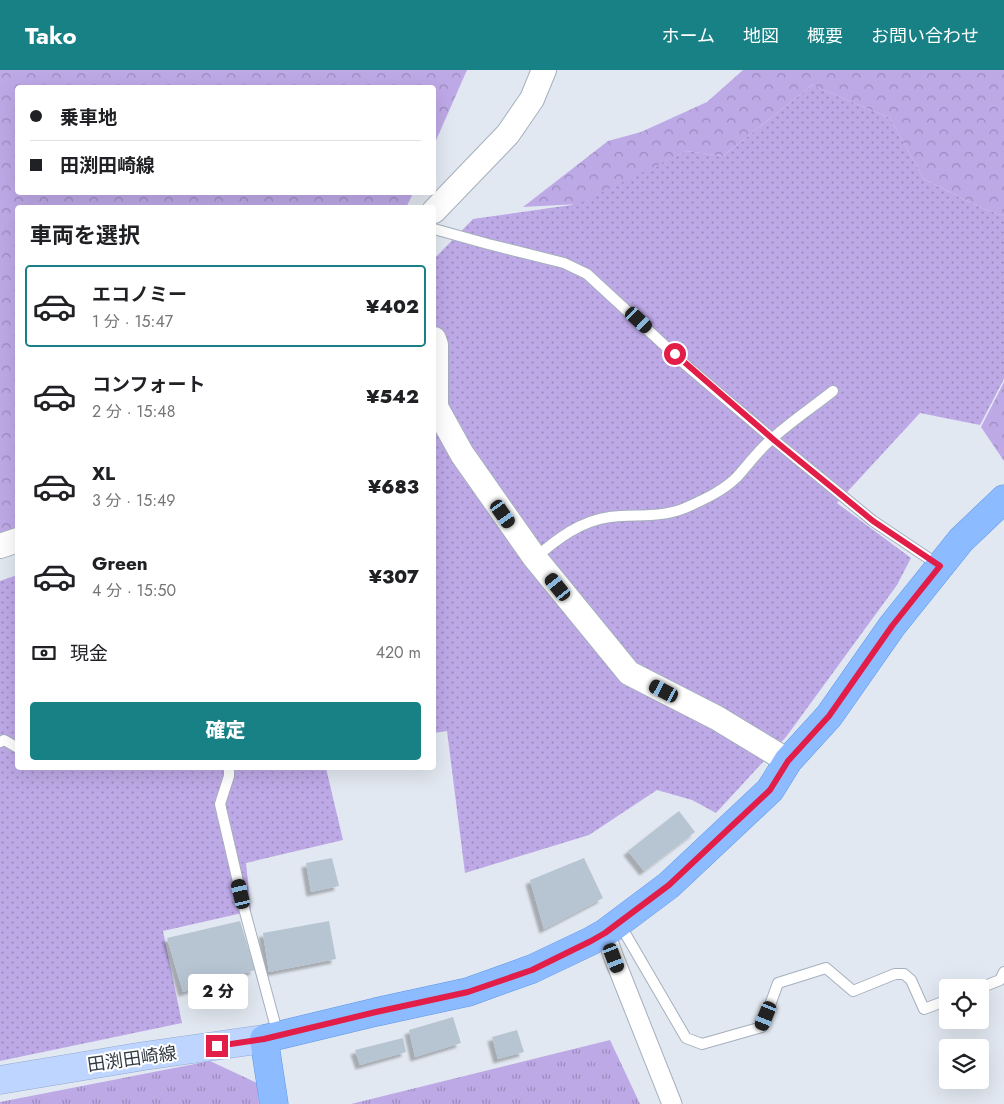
<!DOCTYPE html>
<html lang="ja">
<head>
<meta charset="utf-8">
<style>
  :root { --surface:#fff; --page:#f2f2f2; --text:#202124; --muted:#757577; --line:#e0e0e0; --accent:#178186 }
  body { margin:0; font-family:Jost,"Noto Sans JP",sans-serif; background:var(--page); color:var(--text); height:100vh; display:flex; flex-direction:column; font-size:19px; white-space:nowrap }
  * { box-sizing:border-box; margin:0 }
  p { font-size:16px; color:var(--muted) }
  .icon { flex:none; width:28px; height:28px; fill:none; stroke:currentColor; stroke-width:2; stroke-linecap:round; stroke-linejoin:round }
  .map { position:relative; flex:1; overflow:hidden }
  .sheet { position:absolute; left:15px; top:135px; width:421px; height:565px; display:flex; flex-direction:column; background:var(--surface); border-radius:5px; box-shadow:0 5px 20px #0002 }
  .sheet>* { flex:none }
  .hud { position:absolute; left:15px; top:15px; width:421px; height:110px; border-radius:5px; box-shadow:0 5px 20px #0002; display:grid; align-content:center; height:110px; padding:0 15px; background:var(--surface) }
  .buttons { position:absolute; left:939px; top:909px; display:grid; gap:10px }
  .buttons a { display:grid; place-items:center; width:50px; height:50px; border-radius:5px; background:var(--surface); box-shadow:0 5px 20px #0002; font-size:25px }
  .end { position:absolute; width:22px; height:22px; margin:-11px; border:6px solid #e11d48; background:#fff; box-shadow:0 0 0 2px #fff }
  .from { border-radius:50% }
  .bubble { position:absolute; height:35px; border-radius:5px; background:var(--surface); box-shadow:0 5px 20px #0002; font-size:16px; font-weight:800; line-height:35px; text-align:center }
  .car { position:absolute; width:15px; height:30px; margin:-15px -8px; border-radius:6px; box-shadow:0 0 4px 1px #0007; background:linear-gradient(#222 24%,#8ab4d8 0 40%,#222 0 76%,#8ab4d8 0 86%,#222 0) }
  .hud b { display:flex; align-items:center; gap:18px; height:48px; font-size:19px }
  .hud b+b { border-top:1px solid var(--line) }
  .hud i { width:12px; height:12px; background:var(--text) }
  ul { padding:0; list-style:none }
  li { display:flex; align-items:center; gap:15px; height:82px; margin:0 10px 8px; padding:0 5px; border:2px solid transparent; border-radius:5px }
  li div { flex:1 }
  li b { display:block; font-size:19px }
  li em { font-style:normal; font-weight:800 }
  li.on { border-color:var(--accent) }
  li>.icon { width:45px; height:45px; stroke-width:1.5 }
  h2 { padding:0 15px; font-size:22px; line-height:60px }
  .pay { display:flex; align-items:center; gap:12px; height:55px; padding:0 15px; font-size:19px }
  .pay p { margin-inline-start:auto }
  .primary-button { display:flex; gap:10px; margin-top:auto; padding:10px 15px }
  .primary-button a { flex:1; height:58px; border-radius:5px; background:var(--accent); color:#fff; font-size:20px; font-weight:800; line-height:58px; text-align:center }
  header { display:flex; align-items:center; gap:30px; box-sizing:border-box; height:70px; padding:0 25px; background:var(--accent); color:#fff }
  header strong { font-size:24px }
  nav { display:flex; gap:28px; margin-inline-start:auto; font-size:18px }
  .map>svg:first-child { display:block }
  .grass { fill:url(#grass-dots) }
  .forest { fill:url(#forest-crowns) }
  .park { fill:url(#park-tufts) }
  .building { fill:#b7c5d3; filter:url(#shadow) }
  .lines { fill:none; stroke-linecap:round; stroke-linejoin:round }
  .service-casing { stroke:#a5b0bd; stroke-width:12 }
  .minor-casing { stroke:#a5b0bd; stroke-width:21 }
  .tertiary-casing { stroke:#a5b0bd; stroke-width:26 }
  .secondary-casing { stroke:#90a9d3; stroke-width:29 }
  .primary-casing { stroke:#5c96e5; stroke-width:29 }
  .service { stroke:#fff; stroke-width:10 }
  .minor { stroke:#fff; stroke-width:19 }
  .tertiary { stroke:#fff; stroke-width:24 }
  .secondary { stroke:#bed6ff; stroke-width:28 }
  .primary { stroke:#8dbbff; stroke-width:28 }
  .route { stroke:#e11d48; stroke-width:6 }
  .labels { text-anchor:middle; stroke-width:4; stroke-linejoin:round; paint-order:stroke }
  .street-label { font-size:18px; fill:#333b43; stroke:#fff }
</style>
</head>
<body>
<header>
<strong>Tako</strong>
<nav><a>ホーム</a><a>地図</a><a>概要</a><a>お問い合わせ</a></nav>
</header>
<div class="map">
<svg width="1004" height="1034" viewBox="0 0 1004 1034">
  <defs>
    <pattern id="grass-dots" width="8" height="8" patternUnits="userSpaceOnUse" patternTransform="scale(1.25)"><rect width="8" height="8" fill="#bea9e7"/><path d="M2 2h.1M6 6h.1" fill="none" stroke="#9b8bbd" stroke-width="1.8" stroke-linecap="round"/></pattern>
    <pattern id="forest-crowns" width="20" height="18" patternUnits="userSpaceOnUse" patternTransform="scale(1.25)"><rect width="20" height="18" fill="#bea9e7"/><path d="M2 6a3 3 0 1 1 6 0M12 15a3 3 0 1 1 6 0" fill="none" stroke="#9b8bbd"/></pattern>
    <pattern id="park-tufts" width="24" height="20" patternUnits="userSpaceOnUse" patternTransform="scale(1.25)"><rect width="24" height="20" fill="#bea9e7"/><path d="M3 7l-1-3M5 7V3M7 7l1-3M15 17l-1-3M17 17v-4M19 17l1-3" fill="none" stroke="#9b8bbd"/></pattern>
    <filter id="shadow"><feDropShadow dx="-4.5" dy="4.5" stdDeviation="1" flood-color="#0004"/></filter>
  </defs>
  <rect width="100%" height="100%" fill="#e2e8f1"/>
  <path class="grass" d="M812,15L890,48L924,109L982,138L1004,146V309L980,355L920,343L837,433L911,488L897,515L786,667L716,743L692,730L657,720L589,765L465,803L447,661L434,663V189L473,149L571,135L686,81L723,86Z
    M17,505L18,698H326L343,770L246,793L251,841L163,861L182,953L0,991V511Z"/>
  <path class="forest" d="M0,0H467L434,75V18H18V122L413,123L406,138H18L17,472L0,479Z
    M743,0H1004V146L982,138L924,109L890,48L812,15L723,86L686,81L578,134L523,137L608,71L641,62L707,32Z
    M1004,312V391L981,357Z"/>
  <path class="park" d="M610,970L640,1034H351Z
    M210,991L257,1013L259,1034H0V1032Z"/>
  <path class="building" d="M679,741L695,762L644,801L628,781Z
    M332,788L339,816L311,822L306,793Z
    M584,788L603,828L544,859L530,810Z
    M240,851L255,900L183,922L167,868Z
    M329,851L336,889L269,902L263,863Z
    M453,947L461,973L415,987L409,960Z
    M517,960L524,982L498,989L492,967Z
    M403,968L406,982L360,995L355,980Z"/>
  <g class="lines">
    <defs>
      <path id="service" d="M434,159L488,174L564,193L587,204L687,296L774,370L873,451L940,496
        M535,488C557,469 580,451 610,447C636,444 661,448 685,438C703,430 723,421 737,407C749,394 759,379 773,368C792,351 813,337 833,321
        M0,672L4,670L18,678
        M229,698V706L220,734L245,842L278,965
        M619,853L686,968L702,974L762,957L778,913L826,898L853,921L895,904H904L911,910L924,939L948,930
        M980,918L1000,910L1004,902"/>
      <path id="minor" d="M605,863L614,888L672,1034"/>
      <path id="tertiary" d="M434,141L508,64L532,29L544,0
        M434,269L436,275V337L462,384L535,488L629,603L717,648L788,691
        M0,476L18,470"/>
      <path id="secondary" d="M0,1010L144,986L264,969"/>
      <path id="primary" d="M274,1034L264,969L376,942L468,922L532,899L591,871L605,863L669,815L770,720L788,691L829,646L892,556L961,470L1004,429"/>
    </defs>
    <use href="#service" class="service-casing"/>
    <use href="#minor" class="minor-casing"/>
    <use href="#tertiary" class="tertiary-casing"/>
    <use href="#secondary" class="secondary-casing"/>
    <use href="#primary" class="primary-casing"/>
    <use href="#service" class="service"/>
    <use href="#minor" class="minor"/>
    <use href="#tertiary" class="tertiary"/>
    <use href="#secondary" class="secondary"/>
    <use href="#primary" class="primary"/>
  </g>
  <g class="lines">
    <path class="route" d="M217,976L264,969L376,942L468,922L532,900L591,871L605,863L669,815L770,720L788,691L829,646L892,556L940,496L873,451L774,370L675,284"/>
  </g>
  <g class="labels">
    <g class="street-label">
      <text transform="translate(132 989) rotate(-8)" y="6">田渕田崎線</text>
    </g>
  </g>
</svg>
<div class="buttons">
<a><svg class="icon" aria-label="locate" viewBox="0 0 24 24"><circle cx="12" cy="12" r="6"/><path d="M12 2v4M12 18v4M2 12h4M18 12h4"/></svg></a>
<a><svg class="icon" aria-label="layers" viewBox="0 0 24 24"><path d="M12 4l9 5-9 5-9-5zM3 14l9 5 9-5"/></svg></a>
</div>
<i class="end from" style="left:675px;top:284px"></i>
<i class="end" style="left:217px;top:976px"></i>
<div class="bubble" style="left:188px;top:904px;width:60px">2 分</div>
<i class="car" style="left:639px;top:250px;rotate:133deg"></i>
<i class="car" style="left:503px;top:444px;rotate:145deg"></i>
<i class="car" style="left:558px;top:517px;rotate:321deg"></i>
<i class="car" style="left:664px;top:621px;rotate:297deg"></i>
<i class="car" style="left:241px;top:824px;rotate:347deg"></i>
<i class="car" style="left:614px;top:888px;rotate:159deg"></i>
<i class="car" style="left:766px;top:946px;rotate:202deg"></i>
<div class="hud">
<b><i class="from"></i>乗車地</b>
<b><i></i>田渕田崎線</b>
</div>
<section class="sheet">
<h2>車両を選択</h2>
<ul>
<li class="on"><svg class="icon" aria-label="car" viewBox="0 0 24 24"><path d="M5 17H2v-5l4-1 3-4h7l3 4 3 1v5h-3M9 17h6M6 11h13"/><circle cx="7" cy="17" r="2"/><circle cx="17" cy="17" r="2"/></svg><div><b>エコノミー</b><p>1 分 · 15:47</p></div><em>¥402</em></li>
<li><svg class="icon" aria-label="car" viewBox="0 0 24 24"><path d="M5 17H2v-5l4-1 3-4h7l3 4 3 1v5h-3M9 17h6M6 11h13"/><circle cx="7" cy="17" r="2"/><circle cx="17" cy="17" r="2"/></svg><div><b>コンフォート</b><p>2 分 · 15:48</p></div><em>¥542</em></li>
<li><svg class="icon" aria-label="car" viewBox="0 0 24 24"><path d="M5 17H2v-5l4-1 3-4h7l3 4 3 1v5h-3M9 17h6M6 11h13"/><circle cx="7" cy="17" r="2"/><circle cx="17" cy="17" r="2"/></svg><div><b>XL</b><p>3 分 · 15:49</p></div><em>¥683</em></li>
<li><svg class="icon" aria-label="car" viewBox="0 0 24 24"><path d="M5 17H2v-5l4-1 3-4h7l3 4 3 1v5h-3M9 17h6M6 11h13"/><circle cx="7" cy="17" r="2"/><circle cx="17" cy="17" r="2"/></svg><div><b>Green</b><p>4 分 · 15:50</p></div><em>¥307</em></li>
</ul>
<div class="pay"><svg class="icon" aria-label="cash" viewBox="0 0 24 24"><path d="M3 7h18v10H3z"/><circle cx="12" cy="12" r="2"/></svg>現金<p>420 m</p></div>
<div class="primary-button"><a>確定</a></div>
</section>
</div>
</body>
</html>
